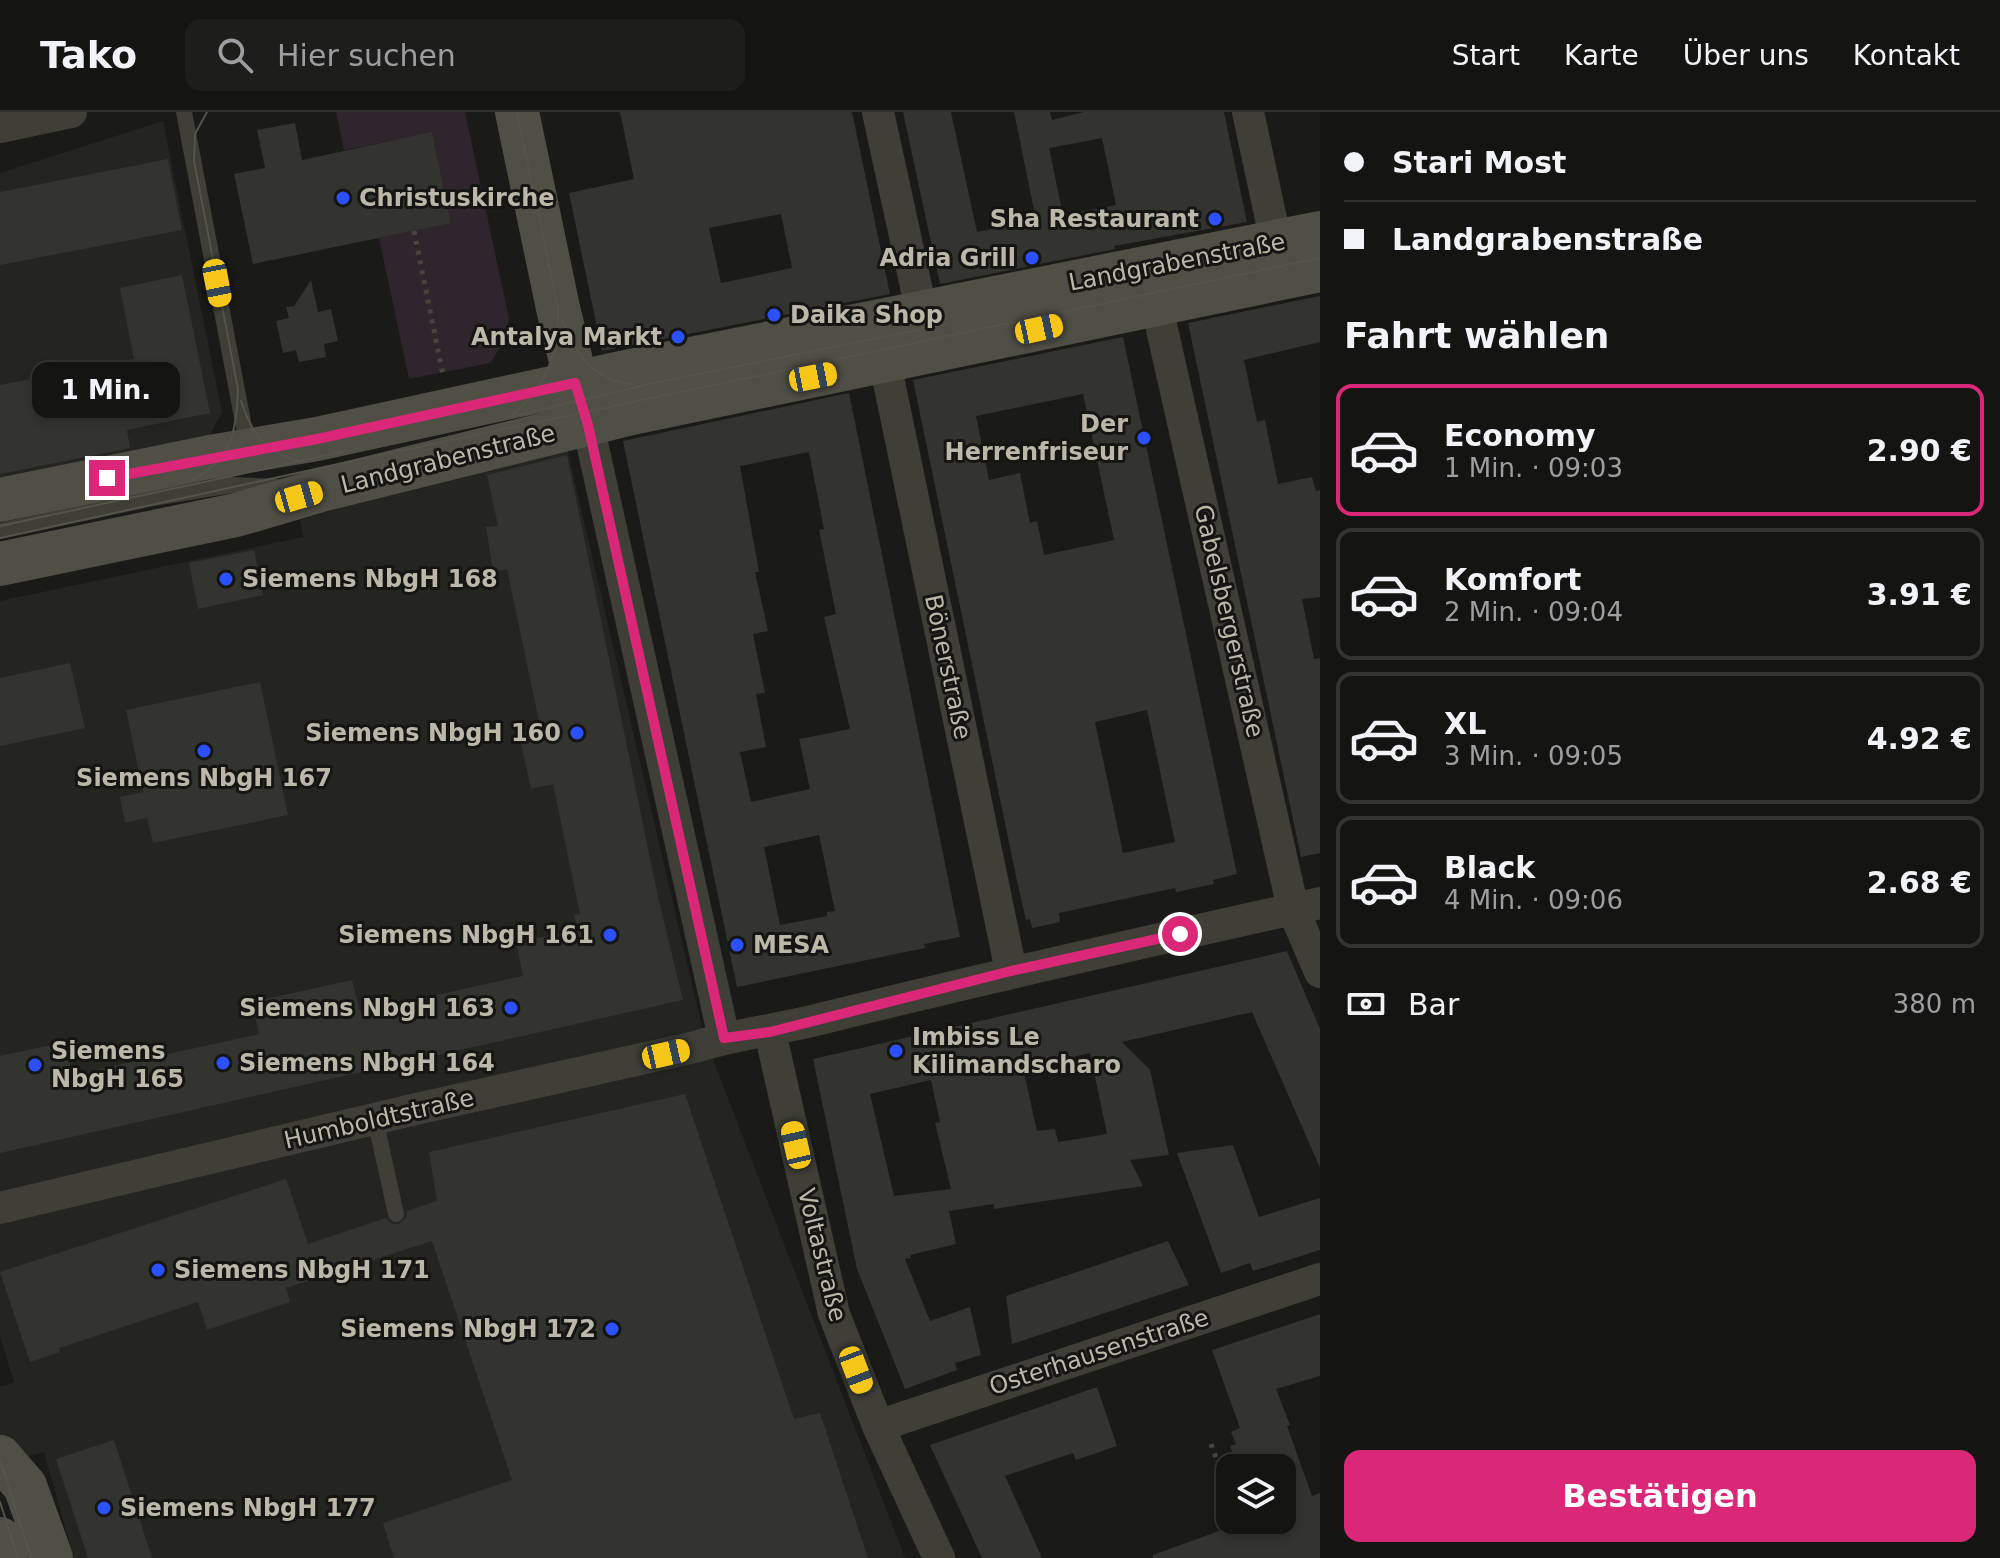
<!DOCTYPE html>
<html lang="de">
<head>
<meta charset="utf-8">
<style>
  :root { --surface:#141412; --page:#1d1d1b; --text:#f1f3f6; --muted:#9d9e9f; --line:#333332; --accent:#db2777 }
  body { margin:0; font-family:"DejaVu Sans",sans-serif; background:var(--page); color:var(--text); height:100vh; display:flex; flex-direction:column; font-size:30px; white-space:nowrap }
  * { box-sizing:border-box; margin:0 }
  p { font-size:26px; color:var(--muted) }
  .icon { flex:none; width:44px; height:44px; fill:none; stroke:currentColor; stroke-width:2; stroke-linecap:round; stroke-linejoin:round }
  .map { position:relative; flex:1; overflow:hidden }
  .drawer { display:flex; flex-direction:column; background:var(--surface); width:680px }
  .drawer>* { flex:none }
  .banner { display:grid; align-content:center; height:176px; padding:0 24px; background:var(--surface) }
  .tools { position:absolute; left:1216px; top:1342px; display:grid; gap:16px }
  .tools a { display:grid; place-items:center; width:80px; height:80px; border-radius:16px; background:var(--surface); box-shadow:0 4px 12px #0003,0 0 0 2px var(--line); font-size:40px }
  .end { position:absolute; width:36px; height:36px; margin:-18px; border:10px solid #db2777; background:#fff; box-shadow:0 0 0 4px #fff }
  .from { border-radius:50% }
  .bubble { position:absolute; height:56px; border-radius:16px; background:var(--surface); box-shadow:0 4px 12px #0003,0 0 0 2px var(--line); font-size:26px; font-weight:800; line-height:56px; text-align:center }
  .car { position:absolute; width:24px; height:48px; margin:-24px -12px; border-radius:10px; box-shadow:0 0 6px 2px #0007; background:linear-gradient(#f5c518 24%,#345 0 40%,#f5c518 0 76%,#345 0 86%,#f5c518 0) }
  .banner b { display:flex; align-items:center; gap:28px; height:76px; font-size:30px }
  .banner b+b { border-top:2px solid var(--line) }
  .banner i { width:20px; height:20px; background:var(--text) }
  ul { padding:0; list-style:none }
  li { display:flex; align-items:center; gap:24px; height:132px; margin:0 16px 12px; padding:0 8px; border:4px solid var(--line); border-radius:16px }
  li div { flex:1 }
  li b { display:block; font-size:30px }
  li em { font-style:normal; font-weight:800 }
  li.selected { border-color:var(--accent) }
  li>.icon { width:72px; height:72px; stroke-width:1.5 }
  h2 { padding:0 24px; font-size:36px; line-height:96px }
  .pay { display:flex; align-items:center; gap:20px; height:88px; padding:0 24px; font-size:30px }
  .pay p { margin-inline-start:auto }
  .button { display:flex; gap:16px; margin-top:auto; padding:16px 24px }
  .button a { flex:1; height:92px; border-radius:16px; background:var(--accent); color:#fff; font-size:32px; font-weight:800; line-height:92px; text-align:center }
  header { display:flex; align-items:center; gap:48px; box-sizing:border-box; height:112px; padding:0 40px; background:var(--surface); border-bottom:2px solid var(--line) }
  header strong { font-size:38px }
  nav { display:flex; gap:44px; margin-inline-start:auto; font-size:28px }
  .search { width:560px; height:72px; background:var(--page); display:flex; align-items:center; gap:20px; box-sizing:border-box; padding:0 28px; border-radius:16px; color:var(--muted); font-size:30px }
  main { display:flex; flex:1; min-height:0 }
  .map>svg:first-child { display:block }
  .built { fill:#242420 }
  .green { fill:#2f252d }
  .building { fill:#333430; fill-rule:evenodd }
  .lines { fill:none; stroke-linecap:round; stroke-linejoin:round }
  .path { stroke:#46453e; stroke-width:5; stroke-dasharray:4 6; stroke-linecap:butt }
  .lane { stroke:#3f3f38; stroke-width:16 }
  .street { stroke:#3f3f38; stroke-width:32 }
  .secondary { stroke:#4f4f46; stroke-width:44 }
  .tram { stroke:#54544b; stroke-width:2 }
  .route { stroke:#db2777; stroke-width:10 }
  .poi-dot { fill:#2b51ff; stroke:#151513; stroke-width:3 }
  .labels { text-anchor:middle; stroke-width:6; stroke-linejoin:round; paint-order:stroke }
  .poi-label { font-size:24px; font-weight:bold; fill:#bbb8a9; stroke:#151513; text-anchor:start }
  .street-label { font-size:24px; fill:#bbb8a9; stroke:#151513 }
</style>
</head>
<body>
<header>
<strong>Tako</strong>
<div class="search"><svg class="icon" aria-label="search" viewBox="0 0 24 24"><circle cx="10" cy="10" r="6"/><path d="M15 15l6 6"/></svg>Hier suchen</div>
<nav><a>Start</a><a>Karte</a><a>Über uns</a><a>Kontakt</a></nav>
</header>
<main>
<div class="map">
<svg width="1320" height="1446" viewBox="0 0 1320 1446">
  <rect width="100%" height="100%" fill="#1a1a18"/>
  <path class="built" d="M163,9L222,300L208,327L0,369V61Z
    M566,332L704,924L905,1446H74L44,1340L0,1352V1275L14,1270L0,1224V489L303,425L300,408L484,351Z"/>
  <path class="green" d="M336,0H465L509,207L504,230L490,251L409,267L379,126L451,110L432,21L344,38Z"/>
  <path class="building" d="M620,0H852L890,182L602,239L569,81L634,67ZM781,102L792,156L721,171L709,116Z
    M903,0H951L977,120L1036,108L1014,0H1050L1052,8L1084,0H1224L1247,110L1114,134L1115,137L940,172ZM1102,26L1116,93L1063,103L1049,36Z
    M295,11L302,48L432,20L451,111L253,152L234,62L265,56L257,18Z
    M168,47L182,118L0,153V80Z
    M182,163L210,301L127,318L130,336L0,362V273L134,247L120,176Z
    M311,168L318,200L331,197L338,229L324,232L326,245L299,250L296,238L283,241L276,209L289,206L286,195L294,194Z
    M1320,184V230L1244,248L1257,310L1265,308L1278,372L1312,365L1316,379L1320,378V485L1302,487L1314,547L1320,546V741L1301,745L1188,211Z
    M1123,225L1237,762L1213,768L1214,772L1176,780L1175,776L1059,801L1060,810L1032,816L1030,807L1026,808L1016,764L913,268ZM1083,282L1114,428L1044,443L1037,409L1030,411L1020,361L989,368L976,304ZM1147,598L1175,730L1123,741L1095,610Z
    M849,281L960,825L924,832L925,836L737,875L623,329ZM809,340L824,417L819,418L836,502L824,505L850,617L799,627L810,677L751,690L740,640L766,635L756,582L765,581L753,522L768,519L755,460H759L740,354ZM819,723L835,799L827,800V804L780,813L764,735Z
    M567,343L658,785L683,888L0,1041V944L65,930L72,963L259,922L252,890L352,868L360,900L523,864L516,831L577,817L574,803L580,802L553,672L531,677L519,623L541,619L507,457L493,460L486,415L498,414L487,363Z
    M254,438L263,483L198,497L189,451Z
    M70,551L85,616L0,634V566Z
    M260,570L288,703L153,731L147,706L125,711L120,685L143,680L126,598Z
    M1287,839L1320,917V1056L1252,900L1122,930L1150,958L1169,1043L1130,1048L1143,1074L994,1097V1092L949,1099L956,1132L910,1143L911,1146L905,1147L930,1209L970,1195L981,1243L955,1251L957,1258L905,1277L857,1157L813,947ZM1090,941L1107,1022L1058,1030L1055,1017L1037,1019L1023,956ZM931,968L940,1010L935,1011L951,1077L894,1084L870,982Z
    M685,982L794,1307L820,1301L868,1446H394L383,1411L512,1368L432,1129L286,1176L290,1190L207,1218L198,1190L59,1236L60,1240L30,1250L0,1160L286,1067L308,1132L386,1106L392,1112H399L406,1106L407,1099L437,1089L429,1040Z
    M1233,1033L1259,1105L1320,1086V1138L1253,1159L1250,1151L1221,1161L1177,1041Z
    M1168,1129L1189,1173L1012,1232L1006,1184Z
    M1320,1202V1264L1276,1277L1290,1313L1287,1314L1312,1384L1320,1381V1446H1153V1443L1249,1408H1282V1356H1238L1230,1334L1236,1332L1231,1320L1240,1316L1212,1238Z
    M1097,1275L1117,1334L1076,1348L1073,1341L1005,1364L1042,1446H982L930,1333Z
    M114,1328L152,1446H88L56,1347Z"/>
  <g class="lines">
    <path class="path" d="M414,119L443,263
      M1211,1332L1230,1385
      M1238,1408L1239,1411"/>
    <path class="lane" d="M184,0L248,336
      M0,419L153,386L231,373L278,375
      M375,1007L396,1102"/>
    <path class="street" d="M878,0L922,202
      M1248,0L1276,130
      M0,15L71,0
      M1152,173L1293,797L1320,860
      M885,251L1011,859
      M588,313L724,926
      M770,920L834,1202L878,1314L939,1446
      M0,1096L416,997L695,935C737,922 781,917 824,906C989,865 1154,828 1320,791
      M878,1314L1320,1167"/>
    <path class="secondary" d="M517,0L558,196L583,298
      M0,388L210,345L317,327L621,261L1320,121
      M0,452L236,403L325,377L632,301L1320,158
      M0,1345L25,1374L51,1446
      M0,1427L5,1446"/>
    <path class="tram" d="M562,207C575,241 594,270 634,272
      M241,289C252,321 263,339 298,349
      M513,302C547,274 559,240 558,196L517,0
      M506,306L654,271L948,212
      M193,367C232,349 237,316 238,277L194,49L195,22L207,0
      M0,414L361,336
      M0,426L361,347L1320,146
      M0,1347L31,1446
      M0,1390L18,1446"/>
  </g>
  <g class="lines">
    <path class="route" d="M107,366L317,327L575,271L588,313L724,926L770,920L1011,859L1180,822"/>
  </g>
  <g class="poi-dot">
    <circle cx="343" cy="86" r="8"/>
    <circle cx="1215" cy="107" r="8"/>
    <circle cx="1032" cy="146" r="8"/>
    <circle cx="774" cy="203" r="8"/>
    <circle cx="678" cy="225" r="8"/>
    <circle cx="1144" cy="326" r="8"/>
    <circle cx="226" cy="467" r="8"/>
    <circle cx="577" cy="621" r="8"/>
    <circle cx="204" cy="639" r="8"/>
    <circle cx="610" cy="823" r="8"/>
    <circle cx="737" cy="833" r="8"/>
    <circle cx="511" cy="896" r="8"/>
    <circle cx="896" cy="939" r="8"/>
    <circle cx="223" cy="951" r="8"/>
    <circle cx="35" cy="953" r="8"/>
    <circle cx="158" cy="1158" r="8"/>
    <circle cx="612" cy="1217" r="8"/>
    <circle cx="104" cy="1396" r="8"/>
  </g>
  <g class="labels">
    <g class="poi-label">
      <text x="359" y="94">Christuskirche</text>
      <text x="1199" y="115" text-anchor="end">Sha Restaurant</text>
      <text x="1016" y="154" text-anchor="end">Adria Grill</text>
      <text x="790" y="211">Daika Shop</text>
      <text x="662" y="233" text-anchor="end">Antalya Markt</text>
      <text x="1128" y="320" text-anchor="end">Der<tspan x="1128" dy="28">Herrenfriseur</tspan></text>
      <text x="242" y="475">Siemens NbgH 168</text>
      <text x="561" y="629" text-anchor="end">Siemens NbgH 160</text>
      <text x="204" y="674" text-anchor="middle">Siemens NbgH 167</text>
      <text x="594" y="831" text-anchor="end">Siemens NbgH 161</text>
      <text x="753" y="841">MESA</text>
      <text x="495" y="904" text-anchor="end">Siemens NbgH 163</text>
      <text x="912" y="933">Imbiss Le<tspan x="912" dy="28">Kilimandscharo</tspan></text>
      <text x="51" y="947">Siemens<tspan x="51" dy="28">NbgH 165</tspan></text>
      <text x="239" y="959">Siemens NbgH 164</text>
      <text x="174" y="1166">Siemens NbgH 171</text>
      <text x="596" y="1225" text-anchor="end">Siemens NbgH 172</text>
      <text x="120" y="1404">Siemens NbgH 177</text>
    </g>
    <g class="street-label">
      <text transform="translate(1177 150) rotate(-11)" y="8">Landgrabenstraße</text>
      <text transform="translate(448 347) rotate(-14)" y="8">Landgrabenstraße</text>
      <text transform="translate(1229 509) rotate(77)" y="8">Gabelsbergerstraße</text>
      <text transform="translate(948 555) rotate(78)" y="8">Bönerstraße</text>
      <text transform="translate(379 1007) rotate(-13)" y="8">Humboldtstraße</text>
      <text transform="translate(822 1143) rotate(76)" y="8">Voltastraße</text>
      <text transform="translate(1099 1240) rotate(-18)" y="8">Osterhausenstraße</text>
    </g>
  </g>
</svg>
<div class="tools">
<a><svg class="icon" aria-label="layers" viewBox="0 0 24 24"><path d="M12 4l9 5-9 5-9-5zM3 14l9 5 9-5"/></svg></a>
</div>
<i class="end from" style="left:1180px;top:822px"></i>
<i class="end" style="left:107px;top:366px"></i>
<div class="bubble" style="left:32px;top:250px;width:148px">1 Min.</div>
<i class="car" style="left:217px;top:171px;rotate:169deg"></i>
<i class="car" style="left:1039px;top:217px;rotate:78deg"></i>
<i class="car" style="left:813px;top:265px;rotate:79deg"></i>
<i class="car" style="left:299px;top:385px;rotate:74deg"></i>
<i class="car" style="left:666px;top:942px;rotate:77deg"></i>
<i class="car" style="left:796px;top:1033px;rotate:347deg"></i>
<i class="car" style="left:856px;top:1258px;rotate:159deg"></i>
</div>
<section class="drawer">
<div class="banner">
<b><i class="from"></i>Stari Most</b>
<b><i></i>Landgrabenstraße</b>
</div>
<h2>Fahrt wählen</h2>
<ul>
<li class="selected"><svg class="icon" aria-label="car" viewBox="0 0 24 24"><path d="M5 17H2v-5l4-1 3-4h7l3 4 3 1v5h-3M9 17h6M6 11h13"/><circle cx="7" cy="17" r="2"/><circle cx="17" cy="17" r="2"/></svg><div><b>Economy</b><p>1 Min. · 09:03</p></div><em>2.90 €</em></li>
<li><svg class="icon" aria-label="car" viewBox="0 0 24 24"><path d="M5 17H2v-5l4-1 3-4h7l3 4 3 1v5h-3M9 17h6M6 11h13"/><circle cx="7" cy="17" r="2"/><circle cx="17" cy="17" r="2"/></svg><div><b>Komfort</b><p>2 Min. · 09:04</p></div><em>3.91 €</em></li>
<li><svg class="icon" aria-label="car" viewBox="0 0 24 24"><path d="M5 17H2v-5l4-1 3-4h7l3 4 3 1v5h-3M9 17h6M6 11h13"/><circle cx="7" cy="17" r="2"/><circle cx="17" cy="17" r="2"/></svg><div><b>XL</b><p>3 Min. · 09:05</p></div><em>4.92 €</em></li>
<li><svg class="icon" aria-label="car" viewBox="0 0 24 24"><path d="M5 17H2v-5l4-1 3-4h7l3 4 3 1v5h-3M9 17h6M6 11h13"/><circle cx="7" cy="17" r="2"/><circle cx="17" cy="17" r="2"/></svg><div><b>Black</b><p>4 Min. · 09:06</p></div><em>2.68 €</em></li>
</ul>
<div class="pay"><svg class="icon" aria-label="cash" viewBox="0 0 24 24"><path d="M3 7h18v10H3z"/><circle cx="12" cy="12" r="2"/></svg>Bar<p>380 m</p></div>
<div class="button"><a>Bestätigen</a></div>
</section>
</main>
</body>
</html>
